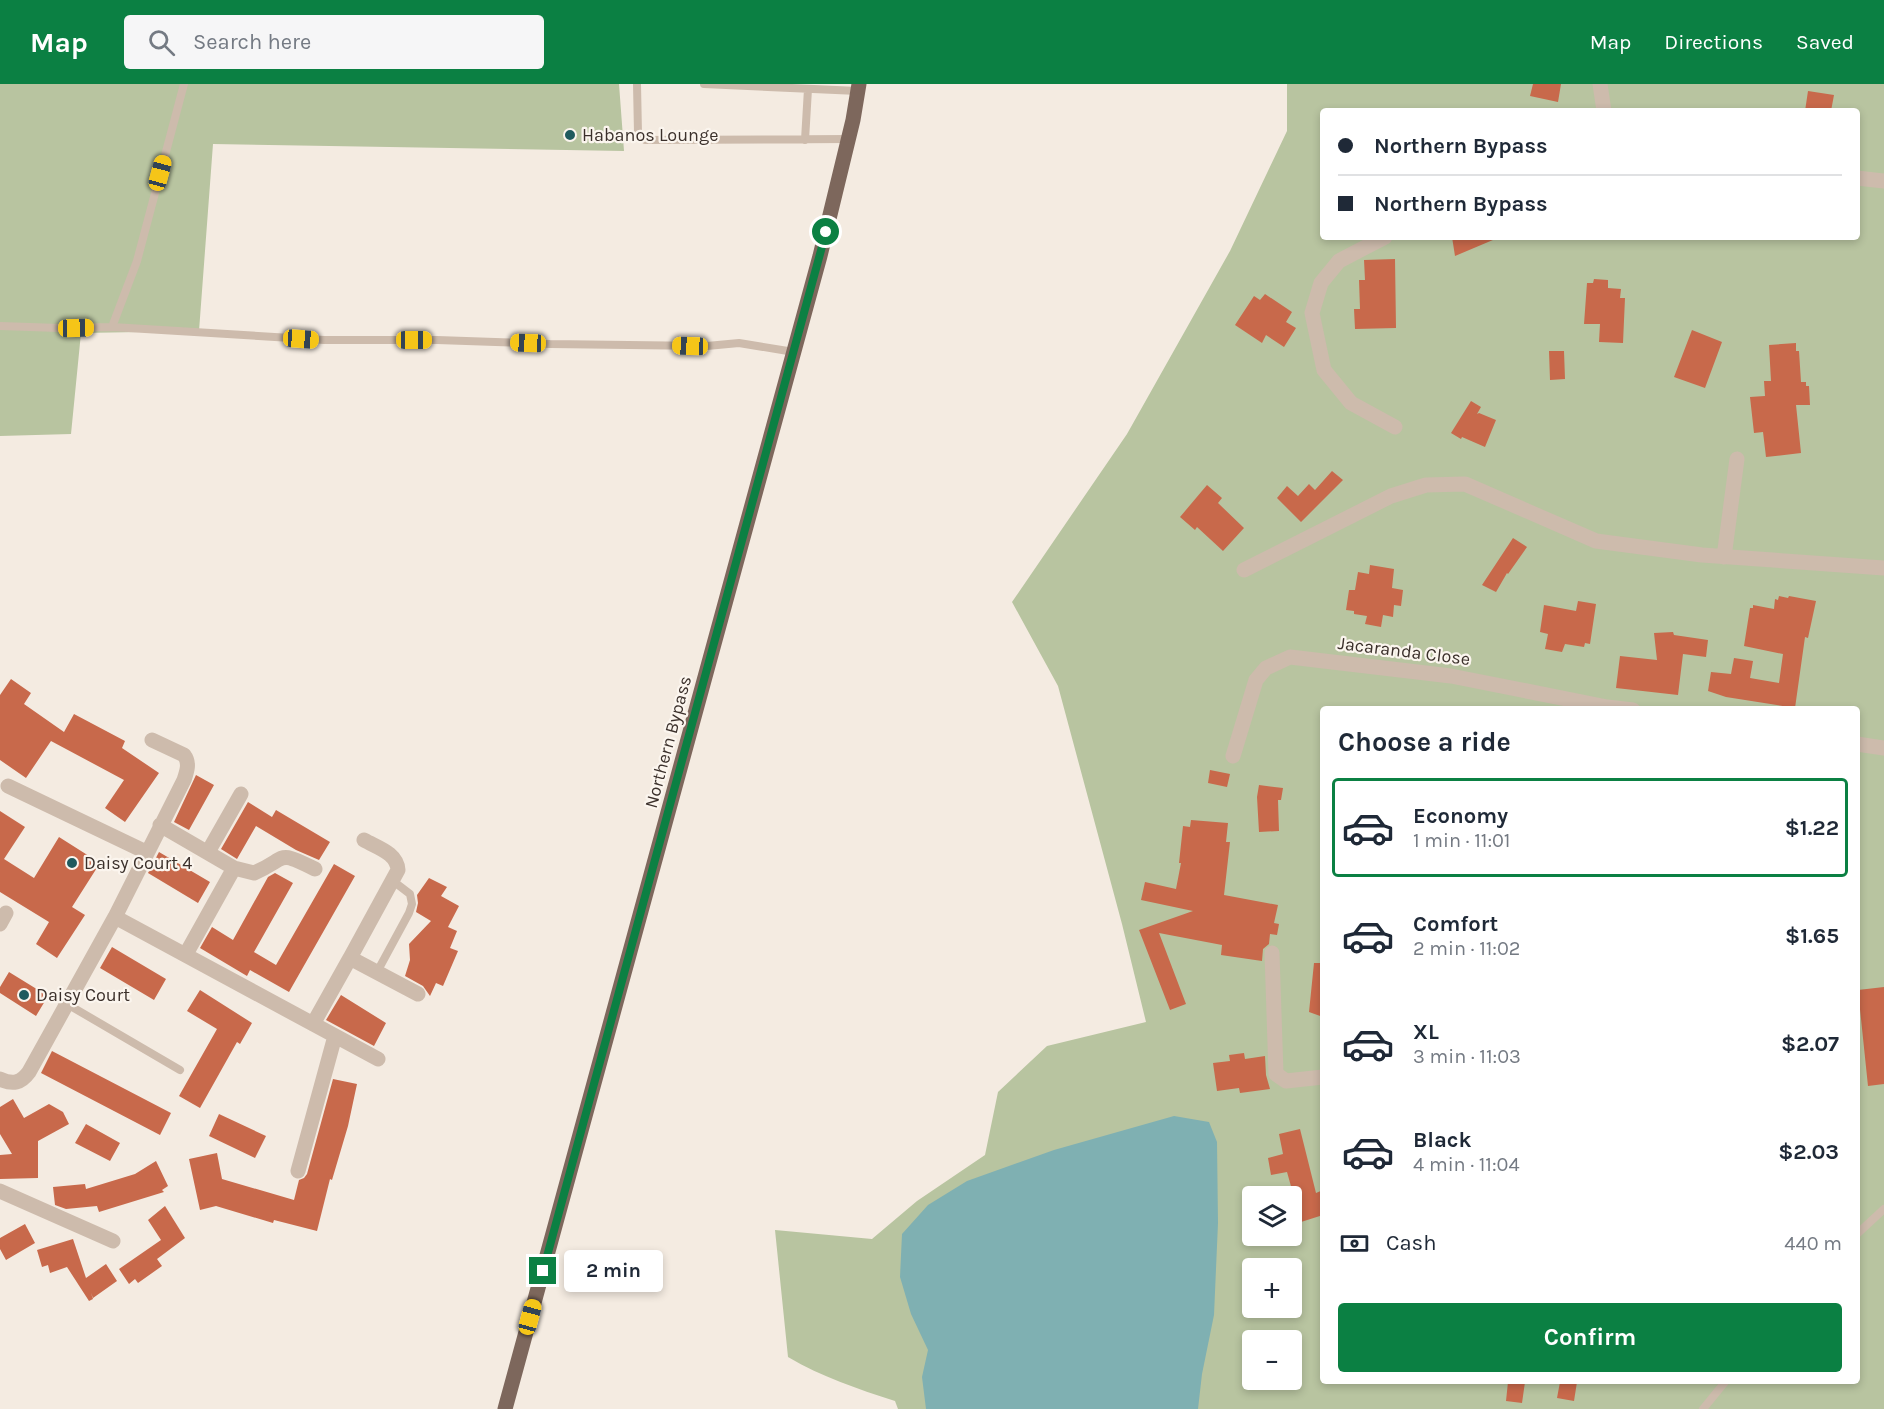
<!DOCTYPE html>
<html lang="en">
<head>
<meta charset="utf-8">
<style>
  :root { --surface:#fff; --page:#f6f6f7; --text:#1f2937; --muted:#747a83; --line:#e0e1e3; --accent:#0b8043 }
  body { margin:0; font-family:Karla,sans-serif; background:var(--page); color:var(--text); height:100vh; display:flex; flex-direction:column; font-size:22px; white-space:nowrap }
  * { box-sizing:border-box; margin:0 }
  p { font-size:20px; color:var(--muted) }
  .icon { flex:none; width:33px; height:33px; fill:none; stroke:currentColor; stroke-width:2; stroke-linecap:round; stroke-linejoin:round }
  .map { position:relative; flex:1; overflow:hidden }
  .side { position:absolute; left:1320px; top:622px; width:540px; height:678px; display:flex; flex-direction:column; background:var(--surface); border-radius:6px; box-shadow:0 3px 9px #0003 }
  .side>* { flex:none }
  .banner { position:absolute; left:1320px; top:24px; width:540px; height:132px; border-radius:6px; box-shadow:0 3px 9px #0003; display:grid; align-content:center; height:132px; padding:0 18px; background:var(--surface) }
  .tools { position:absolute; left:1242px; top:1102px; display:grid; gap:12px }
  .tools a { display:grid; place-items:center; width:60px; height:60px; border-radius:6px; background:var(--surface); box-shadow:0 3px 9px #0003; font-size:30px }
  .end { position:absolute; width:27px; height:27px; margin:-14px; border:8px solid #0b8043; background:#fff; box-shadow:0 0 0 3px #fff }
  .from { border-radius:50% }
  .bubble { position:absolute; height:42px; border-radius:6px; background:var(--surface); box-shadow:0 3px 9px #0003; font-size:20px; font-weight:700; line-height:42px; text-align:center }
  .car { position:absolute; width:18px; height:36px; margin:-18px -9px; border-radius:8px; box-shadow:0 0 4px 2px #0007; background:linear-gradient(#f5c518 24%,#345 0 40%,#f5c518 0 76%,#345 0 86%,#f5c518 0) }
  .banner b { display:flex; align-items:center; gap:21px; height:57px; font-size:22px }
  .banner b+b { border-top:2px solid var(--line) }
  .banner i { width:15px; height:15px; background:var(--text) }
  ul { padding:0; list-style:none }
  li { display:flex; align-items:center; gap:18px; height:99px; margin:0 12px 9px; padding:0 6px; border:3px solid transparent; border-radius:6px }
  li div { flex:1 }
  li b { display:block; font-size:22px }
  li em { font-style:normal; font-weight:700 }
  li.selected { border-color:var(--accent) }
  li>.icon { width:54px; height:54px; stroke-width:1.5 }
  h2 { padding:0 18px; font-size:27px; line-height:72px }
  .pay { display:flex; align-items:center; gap:15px; height:66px; padding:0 18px; font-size:22px }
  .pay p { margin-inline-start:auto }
  .primary-button { display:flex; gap:12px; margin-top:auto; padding:12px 18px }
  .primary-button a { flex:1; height:69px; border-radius:6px; background:var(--accent); color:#fff; font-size:24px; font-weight:700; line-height:69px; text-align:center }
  header { display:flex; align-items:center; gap:36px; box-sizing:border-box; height:84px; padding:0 30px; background:var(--accent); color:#fff }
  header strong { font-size:28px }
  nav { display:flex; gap:33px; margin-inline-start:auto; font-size:21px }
  .search { width:420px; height:54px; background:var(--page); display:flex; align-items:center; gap:15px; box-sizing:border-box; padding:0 21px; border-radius:6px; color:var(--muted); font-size:22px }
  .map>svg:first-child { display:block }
  .green { fill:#b8c4a0; fill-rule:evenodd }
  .water { fill:#7fb0b2 }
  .building { fill:#c8694b }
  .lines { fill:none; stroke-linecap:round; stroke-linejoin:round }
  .service { stroke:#cdbbac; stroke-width:8 }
  .minor { stroke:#cdbbac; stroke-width:15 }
  .primary { stroke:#7d675c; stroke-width:15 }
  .route { stroke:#0b8043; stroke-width:8 }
  .poi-dot { fill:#1f5a5e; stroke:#fbf5ee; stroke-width:2 }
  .labels { text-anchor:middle; stroke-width:4.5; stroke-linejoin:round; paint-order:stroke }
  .poi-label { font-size:18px; fill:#3b302b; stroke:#fbf5ee; text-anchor:start }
  .street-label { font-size:18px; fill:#3b302b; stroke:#fbf5ee }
</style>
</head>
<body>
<header>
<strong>Map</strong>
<div class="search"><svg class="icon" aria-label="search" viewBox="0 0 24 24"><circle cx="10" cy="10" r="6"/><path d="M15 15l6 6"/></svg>Search here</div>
<nav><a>Map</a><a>Directions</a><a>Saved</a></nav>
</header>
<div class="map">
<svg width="1884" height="1325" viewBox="0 0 1884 1325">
  <rect width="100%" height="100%" fill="#f4ebe1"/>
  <path class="green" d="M0,0H619L624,67L213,60L199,247L81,249L71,350L0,352Z
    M1287,0H1884V1325H898L895,1317C858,1305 822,1293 788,1273L775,1146L872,1155L917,1117L985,1071L998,1008L1047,962L1146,938L1122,840L1058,602L1012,518L1127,350L1230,167L1287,47ZM1323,27H1857V153H1323ZM1323,626H1857V1298H1323ZM1252,1113H1292V1152H1252ZM1252,1185H1292V1224H1252ZM1252,1257H1292V1296H1252Z"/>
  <path class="water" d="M1174,1032L1209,1038L1217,1058L1218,1139L1214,1231L1202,1290L1198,1325H926L922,1293L928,1266L911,1230L900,1193L902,1150L928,1121L967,1097L1054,1066Z"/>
  <path class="building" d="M1533,0H1561L1558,18L1530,12Z
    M1808,7L1834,11L1831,27H1805Z
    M1452,153H1500L1455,172Z
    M1395,175L1396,244L1355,245L1354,225H1360L1359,196H1365L1364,176Z
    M1594,195L1608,196V204L1621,205L1620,214H1625L1623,259L1599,258L1600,240H1584L1587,199H1593Z
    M1265,210L1292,228L1286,238L1296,244L1284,263L1266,251L1262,259L1235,241L1254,212L1260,216Z
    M1692,246L1722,258L1705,304L1674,293Z
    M1796,259V267H1799L1801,298H1806V302H1809L1810,321H1796L1801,369L1766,373L1763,348L1754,349L1750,313L1765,312L1764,297H1771L1769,261Z
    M1549,267H1564L1565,295L1550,296Z
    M1471,317L1481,323L1477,330L1479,329L1496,336L1485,363L1462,353L1461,355L1451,349Z
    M1332,387L1343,396L1301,438L1277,414L1287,402L1298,412L1309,400L1315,406Z
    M1207,401L1222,414L1218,419L1244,444L1223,467L1197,443L1195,446L1180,433Z
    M1513,454L1527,463L1508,490L1507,489L1496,508L1482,501Z
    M1370,481L1394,485L1392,504L1403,506L1401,522L1394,521L1393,533L1383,531L1381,543L1365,540L1367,532L1354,530V527L1346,526L1349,506H1355L1358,488L1369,490Z
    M1779,512L1788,514L1789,512L1816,517L1808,554L1805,553L1795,624L1726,613L1708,607L1711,588L1731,590L1734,574L1753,577L1750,594L1779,599L1783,570L1744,562L1750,524H1753V521L1774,525L1775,515L1778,516Z
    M1578,517L1596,520L1590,560L1585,559L1584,563L1565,560L1562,568L1545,565L1548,550L1540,548L1544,521L1576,527Z
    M1673,548L1674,551L1708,556L1706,573L1683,570L1678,611L1616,604L1620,572L1657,576L1654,549Z
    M11,595L31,609L24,620L64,648L74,630L125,657L122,664L159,689L125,738L105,724L124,696L51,657L26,694L0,676V611Z
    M1210,686L1230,690L1227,703L1208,699Z
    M196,691L214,701L189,746L174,738Z
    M1259,701L1283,704L1281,716H1278L1279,747L1259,748L1257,713Z
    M248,718L272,733L276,726L330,758L319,776L296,766L256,742L237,775L221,765Z
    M0,727L25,743L4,775L34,794L59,753L100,779L72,823L85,831L57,874L36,860L49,838L0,808Z
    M1191,736L1228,739L1226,758H1230L1224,811L1278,821L1274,839L1279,840L1277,851L1270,850L1269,860L1263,865L1262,877L1221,871L1222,861L1159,849L1186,920L1170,926L1139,846L1193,827L1141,816L1145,798L1176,805L1181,779H1179L1183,742L1190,743Z
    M159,768L210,798L198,819L148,789Z
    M334,780L355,792L289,908L250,886L247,892L200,864L212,843L233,856L268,793L275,789L293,799L254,868L276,881Z
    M429,794L447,803L441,812L459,822L448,843L457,847L450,864L458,867L443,902L436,899L430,912L423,902L405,892L410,876L409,860L431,837L416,828L418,819L417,811Z
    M112,863L166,895L154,916L100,884Z
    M1314,879H1323V933L1309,928Z
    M9,888L48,912L36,932L0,909V903Z
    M1884,903V1000L1868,1002L1858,906Z
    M200,906L252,939L240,960L237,958L200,1024L179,1012L217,945L187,927Z
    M341,911L386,939L374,962L326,936Z
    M52,967L171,1029L160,1051L41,989Z
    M1244,969L1245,975L1265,972L1266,991L1270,1005L1240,1009L1239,1004L1217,1007L1213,979L1230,977L1229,971Z
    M333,995L357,1000L348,1042L332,1096L330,1095L317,1147L274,1136L273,1139L216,1122L200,1126L189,1075L217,1069L222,1095L294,1116L299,1096L304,1094L307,1090Z
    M13,1015L24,1034L49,1020L63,1028L69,1040L38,1057V1094L0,1095V1071L12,1070L0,1050V1023Z
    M219,1030L266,1052L255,1074L209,1052Z
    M86,1040L120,1059L110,1077L75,1059Z
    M1300,1045L1316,1109L1323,1106V1131L1301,1138L1287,1088L1271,1091L1268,1074L1283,1070L1279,1050Z
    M156,1077L168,1102L162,1106L164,1108L99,1128L97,1122L66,1125L55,1121L53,1103L85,1100L86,1105L135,1090Z
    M165,1122L185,1154L157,1175L162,1182L138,1199L135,1195L129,1200L119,1185L161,1156L148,1136Z
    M25,1140L35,1159L6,1176L0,1165V1154Z
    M73,1155L86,1194L106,1180L117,1197L93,1214L91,1209L93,1215L89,1217L67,1183L50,1189L48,1181L42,1183L37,1166Z
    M1508,1298H1525L1522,1319L1506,1317Z
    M1560,1298H1577L1574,1317L1557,1314Z"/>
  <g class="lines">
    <path class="service" d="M637,0L638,49L645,56L848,55
      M704,0L858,7
      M805,56L808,5
      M0,242L59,244L112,243L137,177L184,0
      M112,243L324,256H437L550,260L707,262L739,259L794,268
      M377,888L409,829L412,820L410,810L393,797
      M67,920L180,986
      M1857,1150L1884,1125
      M1703,1325L1725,1298"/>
    <path class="minor" d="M1600,0L1604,27
      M1857,94L1884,97
      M1385,153L1339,177L1321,199L1312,229L1324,286L1351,319L1395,343
      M1724,473L1737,375
      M1244,486L1391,412L1426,401L1465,400L1596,457L1702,471L1884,484
      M1857,660L1884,664
      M1233,672L1256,596L1266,584L1290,573L1451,592L1607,623L1633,626
      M8,702L146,768
      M160,741L234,784L186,870
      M208,768L241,710
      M234,784L254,789C289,774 275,765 315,785
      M115,833L378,975
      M0,840L6,829
      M1272,869L1276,990L1286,997L1323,993
      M350,874L398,786C397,769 378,764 364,756
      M313,940L350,874L418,910
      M0,995C13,1001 21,999 29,988L115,833L184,696C187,687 190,679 184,671L152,656
      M298,1087L335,952
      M0,1107L113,1157"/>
    <path class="primary" d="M505,1325L820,172L853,36L859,0"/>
  </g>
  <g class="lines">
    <path class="route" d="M543,1187L826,148"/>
  </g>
  <g class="poi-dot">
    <circle cx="570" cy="51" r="6"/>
    <circle cx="72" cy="779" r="6"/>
    <circle cx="24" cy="911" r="6"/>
  </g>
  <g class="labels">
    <g class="poi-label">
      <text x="582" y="57">Habanos Lounge</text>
      <text x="84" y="785">Daisy Court 4</text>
      <text x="36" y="917">Daisy Court</text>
    </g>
    <g class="street-label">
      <text transform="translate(1404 567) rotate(7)" y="6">Jacaranda Close</text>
      <text transform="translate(668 658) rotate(-75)" y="6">Northern Bypass</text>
    </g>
  </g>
</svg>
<div class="tools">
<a><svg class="icon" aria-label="layers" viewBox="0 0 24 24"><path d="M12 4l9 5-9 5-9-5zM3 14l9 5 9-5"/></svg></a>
<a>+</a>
<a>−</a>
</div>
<i class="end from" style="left:826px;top:148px"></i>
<i class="end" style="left:543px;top:1187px"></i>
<div class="bubble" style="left:564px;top:1166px;width:99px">2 min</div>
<i class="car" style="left:160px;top:89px;rotate:15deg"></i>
<i class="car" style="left:76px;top:244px;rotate:89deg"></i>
<i class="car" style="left:301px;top:255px;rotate:94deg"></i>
<i class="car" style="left:414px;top:256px;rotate:90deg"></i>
<i class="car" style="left:528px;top:259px;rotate:272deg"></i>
<i class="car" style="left:690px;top:262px;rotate:272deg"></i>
<i class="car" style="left:530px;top:1233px;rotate:15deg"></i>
<div class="banner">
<b><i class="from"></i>Northern Bypass</b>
<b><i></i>Northern Bypass</b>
</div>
<section class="side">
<h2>Choose a ride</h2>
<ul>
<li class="selected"><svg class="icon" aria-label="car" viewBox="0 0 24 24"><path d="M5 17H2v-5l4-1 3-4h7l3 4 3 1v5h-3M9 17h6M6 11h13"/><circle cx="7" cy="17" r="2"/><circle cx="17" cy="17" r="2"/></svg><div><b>Economy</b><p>1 min · 11:01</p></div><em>$1.22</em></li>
<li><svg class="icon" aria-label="car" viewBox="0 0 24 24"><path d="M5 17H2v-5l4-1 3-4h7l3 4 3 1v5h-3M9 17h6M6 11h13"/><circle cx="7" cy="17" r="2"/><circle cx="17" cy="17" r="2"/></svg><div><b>Comfort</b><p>2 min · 11:02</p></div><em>$1.65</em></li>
<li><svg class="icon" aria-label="car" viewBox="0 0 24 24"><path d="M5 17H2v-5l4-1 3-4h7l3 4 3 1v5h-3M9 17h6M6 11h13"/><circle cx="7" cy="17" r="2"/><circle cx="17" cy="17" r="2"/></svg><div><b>XL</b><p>3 min · 11:03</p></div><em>$2.07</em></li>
<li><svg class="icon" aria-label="car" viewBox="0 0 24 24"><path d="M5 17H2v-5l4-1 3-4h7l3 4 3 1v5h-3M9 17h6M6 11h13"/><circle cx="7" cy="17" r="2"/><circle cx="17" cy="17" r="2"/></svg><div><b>Black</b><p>4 min · 11:04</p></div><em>$2.03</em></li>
</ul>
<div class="pay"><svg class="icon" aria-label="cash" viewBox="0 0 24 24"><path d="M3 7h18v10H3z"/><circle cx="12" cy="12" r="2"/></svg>Cash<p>440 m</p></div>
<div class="primary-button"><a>Confirm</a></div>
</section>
</div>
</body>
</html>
